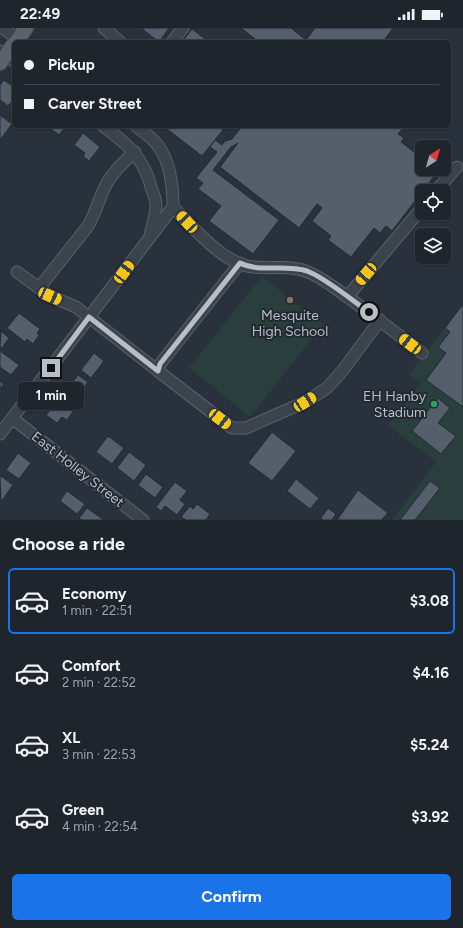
<!DOCTYPE html>
<html lang="en">
<head>
<meta charset="utf-8">
<style>
  :root { --surface:#1e252d; --page:#262d35; --text:#f1f3f6; --muted:#a1a5aa; --line:#3c4249; --accent:#1a73e8 }
  body { margin:0; font-family:Figtree,sans-serif; background:var(--page); color:var(--text); height:100vh; display:flex; flex-direction:column; font-size:15px; white-space:nowrap }
  * { box-sizing:border-box; margin:0 }
  p { font-size:13px; color:var(--muted) }
  .icon { flex:none; width:22px; height:22px; fill:none; stroke:currentColor; stroke-width:2; stroke-linecap:round; stroke-linejoin:round }
  .map { position:relative; height:492px; overflow:hidden }
  .side { display:flex; flex-direction:column; background:var(--surface); flex:1 }
  .side>* { flex:none }
  .hud { position:absolute; left:12px; top:12px; width:439px; height:88px; border-radius:6px; box-shadow:0 1px 3px #0004,0 0 0 1px var(--line); display:grid; align-content:center; height:88px; padding:0 12px; background:var(--surface) }
  .needle { width:26px; rotate:37deg }
  .tools { position:absolute; left:415px; top:112px; display:grid; gap:8px }
  .tools a { display:grid; place-items:center; width:36px; height:36px; border-radius:6px; background:var(--surface); box-shadow:0 1px 3px #0004,0 0 0 1px var(--line); font-size:20px }
  .end { position:absolute; width:18px; height:18px; margin:-9px; border:5px solid #b7bec7; background:#111; box-shadow:0 0 0 2px #111 }
  .from { border-radius:50% }
  .bubble { position:absolute; height:28px; border-radius:6px; background:var(--surface); box-shadow:0 1px 3px #0004,0 0 0 1px var(--line); font-size:13px; font-weight:700; line-height:28px; text-align:center }
  .car { position:absolute; width:12px; height:24px; margin:-12px -6px; border-radius:5px; box-shadow:0 0 3px 1px #0007; background:linear-gradient(#f5c518 24%,#345 0 40%,#f5c518 0 76%,#345 0 86%,#f5c518 0) }
  .hud b { display:flex; align-items:center; gap:14px; height:38px; font-size:15px }
  .hud b+b { border-top:1px solid var(--line) }
  .hud i { width:10px; height:10px; background:var(--text) }
  ul { padding:0; list-style:none }
  li { display:flex; align-items:center; gap:12px; height:66px; margin:0 8px 6px; padding:0 4px; border:2px solid transparent; border-radius:6px }
  li div { flex:1 }
  li b { display:block; font-size:15px }
  li em { font-style:normal; font-weight:700 }
  li.active { border-color:var(--accent) }
  li>.icon { width:36px; height:36px; stroke-width:1.5 }
  h2 { padding:0 12px; font-size:18px; line-height:48px }
  .button { display:flex; gap:8px; margin-top:auto; padding:8px 12px }
  .button a { flex:1; height:46px; border-radius:6px; background:var(--accent); color:#fff; font-size:16px; font-weight:700; line-height:46px; text-align:center }
  .status { display:flex; justify-content:space-between; align-items:center; height:28px; padding:0 20px; background:var(--surface); direction:ltr }
  .status svg { height:11px; fill:currentColor }
  .map>svg:first-child { display:block }
  .green { fill:#2b3e3e }
  .building { fill:#555f6c; stroke:#222a34 }
  .lines { fill:none; stroke-linecap:round; stroke-linejoin:round }
  .minor-casing { stroke:#59616a; stroke-width:13 }
  .major-casing { stroke:#444c56; stroke-width:16 }
  .minor { stroke:#3b434c; stroke-width:11 }
  .major { stroke:#5a626c; stroke-width:14 }
  .route { stroke:#b7bec7; stroke-width:5 }
  .education-dot { fill:#8d6e63; stroke:#202832; stroke-width:1.5 }
  .leisure-dot { fill:#2e9e5b; stroke:#202832; stroke-width:1.5 }
  .labels { text-anchor:middle; stroke-width:3.5; stroke-linejoin:round; paint-order:stroke }
  .poi-label { font-size:14px; fill:#b7bec7; stroke:#202832 }
  .street-label { font-size:14px; fill:#b7bec7; stroke:#202832 }
</style>
</head>
<body>
<div class="status"><b>22:49</b><svg viewBox="0 0 49 12"><path d="M0 12V9h3v3zM5 12V6h3v6zM10 12V3h3v9zM15 12V0h3v12zM26 1h20v11H26zM47 4h2v5h-2z"/></svg></div>
<div class="map">
<svg width="463" height="492" viewBox="0 0 463 492">
  <rect width="100%" height="100%" fill="#28313c"/>
  <path class="green" d="M262,248L323,297L250,389L189,340Z
    M463,277V492H392L436,434L388,397L421,355L409,346Z"/>
  <path class="building" d="M141,0H169L159,14Z
    M241,0H291L306,12L315,0H393L385,11L390,14H259Z
    M192,1L209,14H182Z
    M4,52L14,59V71L8,78L0,72V57Z
    M0,87L12,96L0,112Z
    M47,98H66L59,107Z
    M163,98H217L223,102L202,128Z
    M242,98H400L403,100L398,106L404,110L401,114L422,130V141H436L438,143L392,203L386,198L380,205L374,200L351,229L328,212L331,208L312,193L322,180L317,176L299,200L220,139L238,115L231,119L213,142L279,192L253,226L209,193L221,178L198,161L203,155L196,150L217,124L210,119L215,112L222,117L225,113L232,111Z
    M83,105L100,119L89,133L83,128L85,125L74,117Z
    M463,276V379L426,352L446,325L438,319L450,304L445,300Z
    M19,285L40,301L37,305L39,307L33,316L27,311L25,314L7,300Z
    M1,303L9,310L2,320L0,319Z
    M0,323L19,337L11,347L0,339Z
    M94,325L104,333L91,350L81,342Z
    M78,347L88,354L74,372L65,365Z
    M0,353L4,356L0,361Z
    M438,370L450,380L438,395L456,408L441,426L412,403Z
    M59,371L74,382L67,392L62,389L57,395L46,387Z
    M272,404L296,423L272,453L248,435Z
    M108,408L124,420L112,436L96,424Z
    M129,424L146,437L134,453L117,440Z
    M18,425L31,435L19,451L6,442Z
    M146,446L163,459L155,470L138,457Z
    M1,448L13,457L1,474L0,449Z
    M296,451L319,470L310,481L287,463Z
    M430,453L440,460L415,492H400Z
    M175,454L187,463L180,472L185,476L177,487L165,478L161,483L156,479Z
    M358,462L388,485L382,491L384,492H337Z
    M67,463L85,476L77,486L60,473Z
    M197,476L210,486L206,492H186L181,489L190,478L193,481Z
    M87,480L104,492H82L79,490Z
    M328,480L336,486L332,492H323L321,490Z"/>
  <g class="lines">
    <defs>
      <path id="minor" d="M3,0L21,14
        M104,0L120,14
        M172,14L183,0
        M0,23L14,33
        M103,98C129,117 144,130 152,162C154,167 156,173 156,177C156,187 152,198 150,208
        M136,98C144,104 154,111 159,119C171,136 173,159 173,179
        M436,163L457,139
        M173,179C193,199 224,237 254,239C271,241 291,237 308,244C323,250 336,261 349,270C373,288 398,306 422,325
        M240,235L160,336L158,343L232,400H246L305,374L327,360L343,342L380,292
        M17,244L50,268L76,279L158,343
        M39,260L88,198C97,183 99,169 107,155C114,143 124,133 135,124
        M347,269L422,180
        M12,390L143,492
        M0,406L173,179"/>
      <path id="major" d="M16,14L26,0
        M0,35L14,16"/>
    </defs>
    <use href="#minor" class="minor-casing"/>
    <use href="#major" class="major-casing"/>
    <use href="#minor" class="minor"/>
    <use href="#major" class="major"/>
  </g>
  <g class="lines">
    <path class="route" d="M51,340L89,289L158,343L160,336L240,235C260,245 285,236 307,243C324,249 353,273 369,284"/>
  </g>
  <circle class="education-dot" cx="290" cy="272" r="4"/>
  <circle class="leisure-dot" cx="434" cy="376" r="4"/>
  <g class="labels">
    <g class="poi-label">
      <text x="290" y="292">Mesquite<tspan x="290" dy="16">High School</tspan></text>
      <text x="426" y="373" text-anchor="end">EH Hanby<tspan x="426" dy="16">Stadium</tspan></text>
    </g>
    <g class="street-label">
      <text transform="translate(78 441) rotate(38)" y="5">East Holley Street</text>
    </g>
  </g>
</svg>
<div class="tools">
<a><svg class="needle" viewBox="-14 -14 28 28"><path d="M0-13l5 13h-10z" fill="#e53935"/><path d="M0 13l5-13h-10z" fill="#a1a5aa"/></svg></a>
<a><svg class="icon" aria-label="locate" viewBox="0 0 24 24"><circle cx="12" cy="12" r="6"/><path d="M12 2v4M12 18v4M2 12h4M18 12h4"/></svg></a>
<a><svg class="icon" aria-label="layers" viewBox="0 0 24 24"><path d="M12 4l9 5-9 5-9-5zM3 14l9 5 9-5"/></svg></a>
</div>
<i class="end from" style="left:369px;top:284px"></i>
<i class="end" style="left:51px;top:340px"></i>
<div class="bubble" style="left:18px;top:354px;width:66px">1 min</div>
<i class="car" style="left:187px;top:194px;rotate:317deg"></i>
<i class="car" style="left:124px;top:244px;rotate:37deg"></i>
<i class="car" style="left:366px;top:246px;rotate:221deg"></i>
<i class="car" style="left:50px;top:268px;rotate:114deg"></i>
<i class="car" style="left:410px;top:316px;rotate:308deg"></i>
<i class="car" style="left:305px;top:374px;rotate:57deg"></i>
<i class="car" style="left:220px;top:391px;rotate:128deg"></i>
<div class="hud">
<b><i class="from"></i>Pickup</b>
<b><i></i>Carver Street</b>
</div>
</div>
<section class="side">
<h2>Choose a ride</h2>
<ul>
<li class="active"><svg class="icon" aria-label="car" viewBox="0 0 24 24"><path d="M5 17H2v-5l4-1 3-4h7l3 4 3 1v5h-3M9 17h6M6 11h13"/><circle cx="7" cy="17" r="2"/><circle cx="17" cy="17" r="2"/></svg><div><b>Economy</b><p>1 min · 22:51</p></div><em>$3.08</em></li>
<li><svg class="icon" aria-label="car" viewBox="0 0 24 24"><path d="M5 17H2v-5l4-1 3-4h7l3 4 3 1v5h-3M9 17h6M6 11h13"/><circle cx="7" cy="17" r="2"/><circle cx="17" cy="17" r="2"/></svg><div><b>Comfort</b><p>2 min · 22:52</p></div><em>$4.16</em></li>
<li><svg class="icon" aria-label="car" viewBox="0 0 24 24"><path d="M5 17H2v-5l4-1 3-4h7l3 4 3 1v5h-3M9 17h6M6 11h13"/><circle cx="7" cy="17" r="2"/><circle cx="17" cy="17" r="2"/></svg><div><b>XL</b><p>3 min · 22:53</p></div><em>$5.24</em></li>
<li><svg class="icon" aria-label="car" viewBox="0 0 24 24"><path d="M5 17H2v-5l4-1 3-4h7l3 4 3 1v5h-3M9 17h6M6 11h13"/><circle cx="7" cy="17" r="2"/><circle cx="17" cy="17" r="2"/></svg><div><b>Green</b><p>4 min · 22:54</p></div><em>$3.92</em></li>
</ul>
<div class="button"><a>Confirm</a></div>
</section>
</body>
</html>
